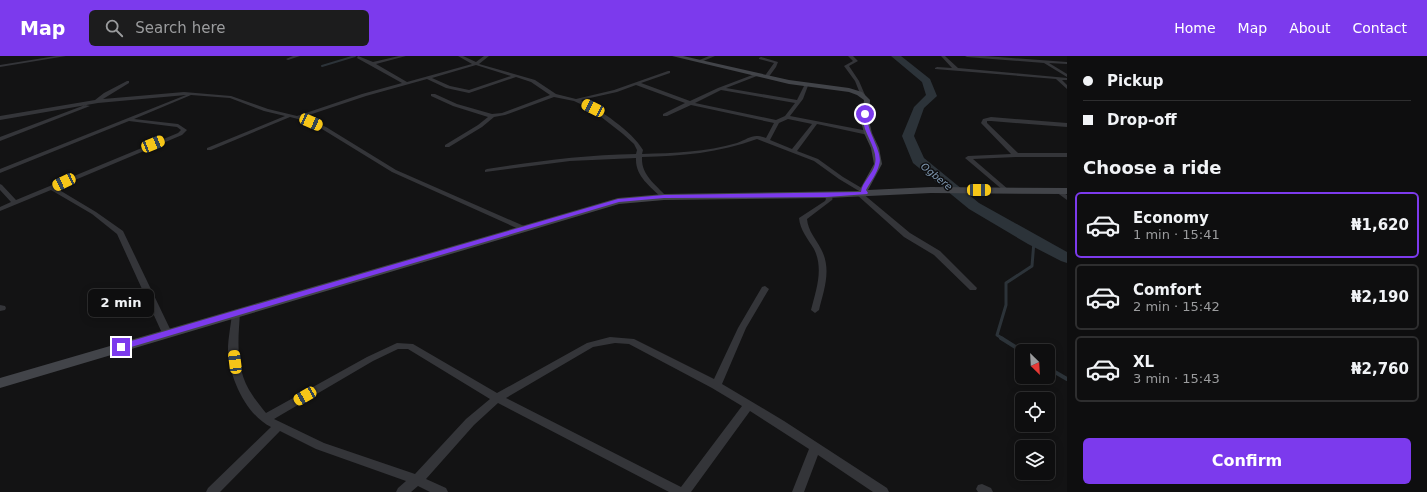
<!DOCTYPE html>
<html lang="en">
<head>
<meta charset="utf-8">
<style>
  :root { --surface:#0e0e0f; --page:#1c1c1d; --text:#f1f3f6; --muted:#9b9c9e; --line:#2e2e2f; --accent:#7c3aed }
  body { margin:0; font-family:"DejaVu Sans",sans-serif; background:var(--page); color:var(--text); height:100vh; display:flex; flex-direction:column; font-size:15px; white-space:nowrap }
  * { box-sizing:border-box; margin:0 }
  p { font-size:13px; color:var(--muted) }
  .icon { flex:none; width:22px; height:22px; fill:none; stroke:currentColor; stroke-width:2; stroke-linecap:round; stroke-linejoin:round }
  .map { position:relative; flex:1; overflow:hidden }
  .side { display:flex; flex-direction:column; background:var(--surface); width:360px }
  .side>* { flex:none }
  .guide { display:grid; align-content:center; height:88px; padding:0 16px; background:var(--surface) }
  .needle { width:26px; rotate:156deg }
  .controls { position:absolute; left:1015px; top:288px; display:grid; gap:8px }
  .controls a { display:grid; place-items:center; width:40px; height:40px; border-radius:6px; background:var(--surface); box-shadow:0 2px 10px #0003,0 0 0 1px var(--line); font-size:20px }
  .end { position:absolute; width:18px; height:18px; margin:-9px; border:5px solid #7c3aed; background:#fff; box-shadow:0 0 0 2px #fff }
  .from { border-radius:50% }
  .bubble { position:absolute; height:28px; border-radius:6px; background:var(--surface); box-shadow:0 2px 10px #0003,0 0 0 1px var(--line); font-size:13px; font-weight:800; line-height:28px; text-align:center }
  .car { position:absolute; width:12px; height:24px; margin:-12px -6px; border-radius:5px; box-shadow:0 0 3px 1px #0007; background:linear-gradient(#f5c518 24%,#345 0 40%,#f5c518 0 76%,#345 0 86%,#f5c518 0) }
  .guide b { display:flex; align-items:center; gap:14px; height:38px; font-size:15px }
  .guide b+b { border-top:1px solid var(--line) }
  .guide i { width:10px; height:10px; background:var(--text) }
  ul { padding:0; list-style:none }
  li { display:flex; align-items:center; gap:12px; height:66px; margin:0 8px 6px; padding:0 8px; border:2px solid var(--line); border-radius:6px }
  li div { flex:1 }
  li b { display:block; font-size:15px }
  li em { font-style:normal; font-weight:800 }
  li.active { border-color:var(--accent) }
  li>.icon { width:36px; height:36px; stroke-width:1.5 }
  h2 { padding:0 16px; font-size:18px; line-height:48px }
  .cta { display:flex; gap:8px; margin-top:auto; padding:8px 16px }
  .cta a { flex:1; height:46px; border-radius:6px; background:var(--accent); color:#fff; font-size:16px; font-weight:800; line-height:46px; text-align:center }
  header { display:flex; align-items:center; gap:24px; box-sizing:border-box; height:56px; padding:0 20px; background:var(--accent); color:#fff }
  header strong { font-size:19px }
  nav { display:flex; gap:22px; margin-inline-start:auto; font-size:14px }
  .search { width:280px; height:36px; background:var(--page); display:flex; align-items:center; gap:10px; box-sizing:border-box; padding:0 14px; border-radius:6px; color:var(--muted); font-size:15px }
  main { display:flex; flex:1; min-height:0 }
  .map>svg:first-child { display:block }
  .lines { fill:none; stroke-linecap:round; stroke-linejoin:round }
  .stream-far2 { stroke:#2c3339; stroke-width:2 }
  .stream-far1 { stroke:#2c3339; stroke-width:3 }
  .stream { stroke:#2c3339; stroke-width:4 }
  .river { fill:#2c3339; fill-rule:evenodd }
  .street { fill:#343539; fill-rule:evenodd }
  .secondary { fill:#424449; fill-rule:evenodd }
  .route { fill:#7c3aed }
  .labels { text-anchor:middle; stroke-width:3; stroke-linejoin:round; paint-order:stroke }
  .far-water-label { font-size:10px; font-style:italic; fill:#7d95ae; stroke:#0e0e0f }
</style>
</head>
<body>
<header>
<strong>Map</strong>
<div class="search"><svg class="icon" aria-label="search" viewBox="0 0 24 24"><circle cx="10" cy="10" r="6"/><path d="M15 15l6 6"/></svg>Search here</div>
<nav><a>Home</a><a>Map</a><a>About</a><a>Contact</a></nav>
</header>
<main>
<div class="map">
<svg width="1067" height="436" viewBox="0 0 1067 436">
  <rect width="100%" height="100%" fill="#131314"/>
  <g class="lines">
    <path class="stream-far2" d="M322,10L355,0"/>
    <path class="stream-far1" d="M1003,283L997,279L1006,249V227L1032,210L1034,185"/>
    <path class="stream" d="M1001,282L1022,295
      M1048,312L1067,323"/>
    <path class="river" d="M891,0H901L930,23L937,40L924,52L914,80L924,102L979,147L1067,196V207L1061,205L1028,188L969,153L913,107L902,80L914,51L926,39L922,26Z"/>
    <path class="street" d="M56,0H66L0,11V9Z
      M293,0H300L288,4L286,3Z
      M358,0L373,6L399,0H406L376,8L407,26L472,8L458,0H463L476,6L484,0H489L479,8L535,24L556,38L576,43L614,34L668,15H670V17L641,27L690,45L718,32L755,18H757V20L726,32L797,44L805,28L809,27L803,43L790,60L868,75L871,77L868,79L817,68L797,95L818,103L843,121L865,134V136L862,137L910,177L940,195L977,232L976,234H970L934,199L904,181L856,138V136L859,135L839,123L814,105L757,83C719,97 681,100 642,101C641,119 655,128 666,140V142H662C650,130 635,120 636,102L570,105L485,116V114L487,113C538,105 584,99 636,98L637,94L634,88L623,78L591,53L574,45L554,41L505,59L494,61L482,71L449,91H445V89L478,69L488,61L453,50L431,40V38H435L457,48L492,58L502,57L550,39L531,26L516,21L469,37L446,32L427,23L366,40L303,61L326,71L396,114L524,170L525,172L524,174H521L392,116L322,73L302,64L290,61L211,94H207V92L285,60L264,55L230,42L191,39L134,63L178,68L187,74L182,79L56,132L96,156L123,175L172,277L170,279H164L162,277L117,178L92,158L51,134L0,155V151L11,146L0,134V128L2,129L16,144L178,77L181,74L177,71L129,65L0,117V113L186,39L98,47L0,64V60L95,44L104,37L127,25H129V27L103,43L184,36L231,40L268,53L297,60L362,38L402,27L357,2ZM476,9L511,20L469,34L450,30L432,22ZM636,29L685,47L663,58V60H667L691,49L774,67L766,82C752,77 749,83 737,87C706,96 674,97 642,98L643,94C632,75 600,54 581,44L617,36ZM721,34L795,47L785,60L776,64L695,47ZM788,63L812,68L792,93L770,84L779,67Z
      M709,0H715L701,6L697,5Z
      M848,0H853L858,5L849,10L859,25L865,39V40H861L855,25L844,10L853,5Z
      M941,0H945L958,12L1067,22V24H1062L1067,29V33L1056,23L935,13V12L937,11L952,12Z
      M965,0H985L1067,6V8L1049,7L1067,18V21L1044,7L967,1Z
      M761,1L778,6L776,11L768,22L764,21L774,7L759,3V2Z
      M85,49L90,50L0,85V81Z
      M991,61L1067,67V71L991,65H987V67L1018,97H1067V101H1016L973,103L1009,134L1006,136L1004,135L965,102L968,100L1011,98L981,67L983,63Z
      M1058,133L1067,139V144L1056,136L1055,135Z
      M827,137C830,138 834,142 832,144L807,163C808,175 816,183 821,193C832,213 824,234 819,254L815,257L811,254C816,234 824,213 814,193C808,183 800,174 799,162L825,145L826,143L824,139Z
      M765,230L769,233L746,272L722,328L784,365L887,432L889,436H873L818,399L804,436H792L809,393L750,355L691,436H669L498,347L474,369L426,423L446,432L448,436H430L418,430L411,436H396L398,432L406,425L316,393L280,375L220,436H206L208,432L271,371C246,359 229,321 228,294C228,282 231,269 232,257L233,255L236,254L240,257C238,286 235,315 253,340C257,346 262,352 266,357L367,301L397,287L413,288L497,337L587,287L610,281L634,283L714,323L738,272L762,231ZM615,287L629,288L712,332L742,350L681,431L506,342L593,291ZM398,293H408L490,343L466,363L415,418L324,387L274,363L373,305Z
      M0,249L5,250L6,252L5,254L0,255Z
      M982,428L991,432L993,436H978L976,433L978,429Z"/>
    <path class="secondary" d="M672,0H683L789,24L849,32L862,36L870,44L869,65L872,77L879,92L882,108L868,134L931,131L1067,132V138L931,137L827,142L664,144L619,148L0,332V322L618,142L664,138L859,135L874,108L871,92L864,77L861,65L864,44L857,39L849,36L789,28Z"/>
  </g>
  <path class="route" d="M864,57L867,58C866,76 884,96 879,109C877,118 870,126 866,134L868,137L867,138L827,141L664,142L619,146L121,294L118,291L121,288L618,143L664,139L861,136C862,126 873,118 875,108C879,90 859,75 864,57Z"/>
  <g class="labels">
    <g class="far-water-label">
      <text transform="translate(937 120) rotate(39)" y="4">Ogbere</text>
    </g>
  </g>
</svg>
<div class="controls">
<a><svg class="needle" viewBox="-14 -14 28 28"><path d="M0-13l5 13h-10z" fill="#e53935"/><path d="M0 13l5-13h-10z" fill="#9b9c9e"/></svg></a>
<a><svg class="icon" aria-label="locate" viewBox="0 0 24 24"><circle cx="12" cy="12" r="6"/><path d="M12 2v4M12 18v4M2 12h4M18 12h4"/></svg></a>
<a><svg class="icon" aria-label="layers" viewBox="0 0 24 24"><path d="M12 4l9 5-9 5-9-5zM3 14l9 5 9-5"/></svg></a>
</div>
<i class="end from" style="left:865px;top:58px"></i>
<i class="end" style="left:121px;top:291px"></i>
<div class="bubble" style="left:88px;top:233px;width:66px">2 min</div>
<i class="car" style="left:593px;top:52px;rotate:297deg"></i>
<i class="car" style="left:311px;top:66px;rotate:114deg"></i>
<i class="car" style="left:153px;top:88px;rotate:68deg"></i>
<i class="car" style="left:64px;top:126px;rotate:245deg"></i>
<i class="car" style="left:979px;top:134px;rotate:90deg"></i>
<i class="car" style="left:235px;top:306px;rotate:353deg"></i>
<i class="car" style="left:305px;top:340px;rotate:240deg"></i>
</div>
<section class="side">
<div class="guide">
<b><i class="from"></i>Pickup</b>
<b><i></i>Drop-off</b>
</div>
<h2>Choose a ride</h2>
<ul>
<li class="active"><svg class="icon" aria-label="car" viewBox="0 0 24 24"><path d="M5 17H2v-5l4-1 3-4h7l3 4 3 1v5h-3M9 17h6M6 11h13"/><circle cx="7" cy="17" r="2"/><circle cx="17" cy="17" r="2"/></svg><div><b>Economy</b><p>1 min · 15:41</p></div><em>₦1,620</em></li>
<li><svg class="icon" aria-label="car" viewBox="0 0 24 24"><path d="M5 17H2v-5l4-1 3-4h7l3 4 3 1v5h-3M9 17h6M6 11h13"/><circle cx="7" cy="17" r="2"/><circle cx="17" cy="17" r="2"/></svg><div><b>Comfort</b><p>2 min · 15:42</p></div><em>₦2,190</em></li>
<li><svg class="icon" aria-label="car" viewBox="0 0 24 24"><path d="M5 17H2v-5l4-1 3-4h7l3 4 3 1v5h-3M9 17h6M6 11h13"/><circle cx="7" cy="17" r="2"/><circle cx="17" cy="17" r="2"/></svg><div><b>XL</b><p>3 min · 15:43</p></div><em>₦2,760</em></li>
</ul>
<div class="cta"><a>Confirm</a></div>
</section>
</main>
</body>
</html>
